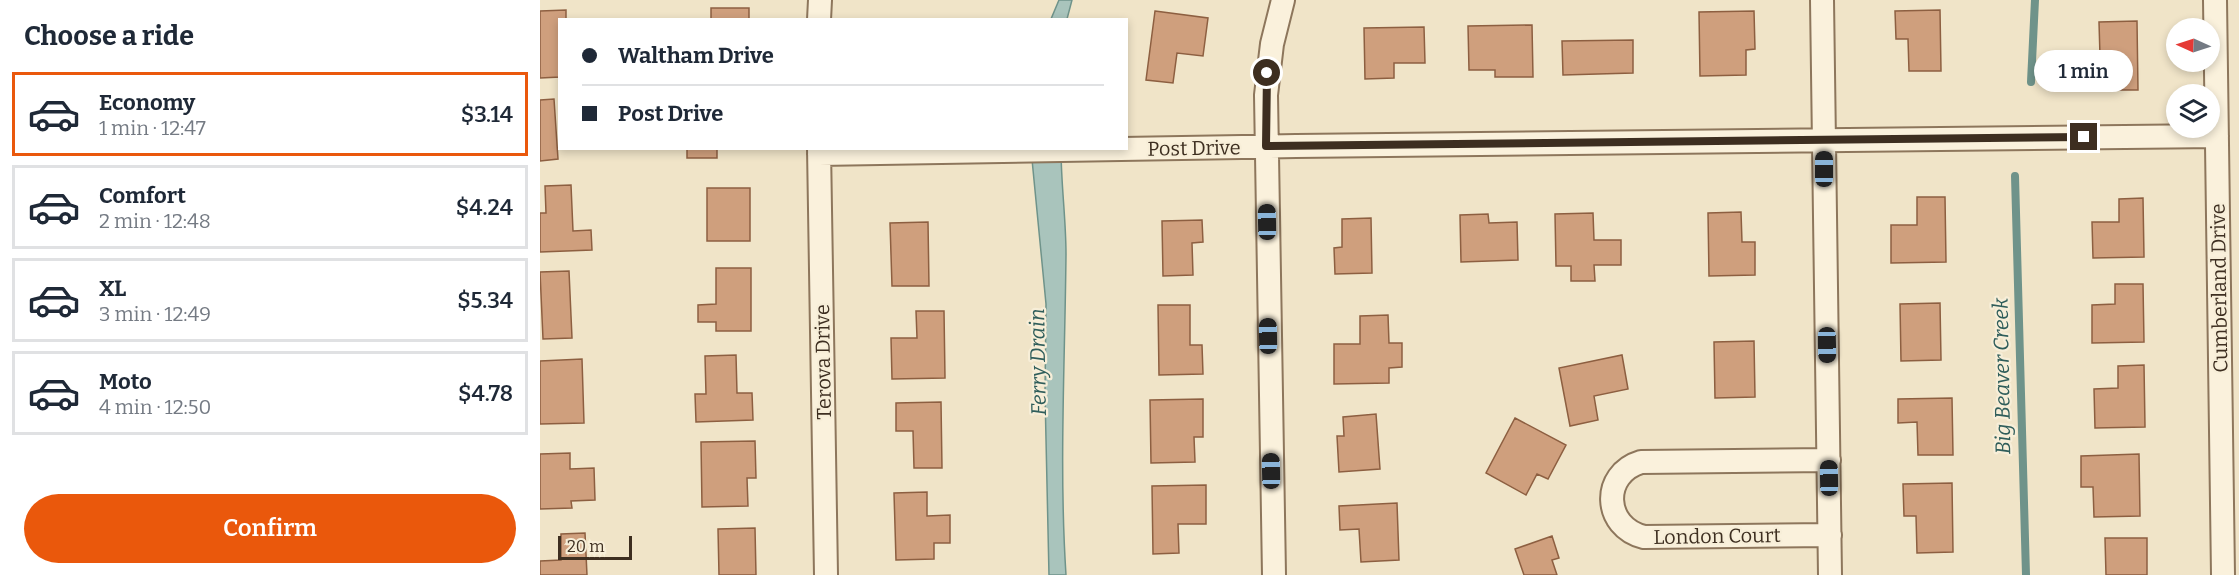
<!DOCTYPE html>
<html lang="en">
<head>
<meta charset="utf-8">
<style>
  :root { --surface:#fff; --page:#f2f2f3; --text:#1f2937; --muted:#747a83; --line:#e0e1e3; --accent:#ea580c }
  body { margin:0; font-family:Bitter,serif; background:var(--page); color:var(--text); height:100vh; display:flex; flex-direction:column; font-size:22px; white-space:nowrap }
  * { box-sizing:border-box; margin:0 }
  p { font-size:20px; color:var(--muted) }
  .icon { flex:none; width:33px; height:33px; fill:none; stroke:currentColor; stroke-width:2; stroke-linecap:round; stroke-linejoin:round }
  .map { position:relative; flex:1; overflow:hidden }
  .details { display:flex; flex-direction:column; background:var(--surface); width:540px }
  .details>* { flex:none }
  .top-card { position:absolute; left:18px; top:18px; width:570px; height:132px; border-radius:0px; box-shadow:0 3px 9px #0003; display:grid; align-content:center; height:132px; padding:0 24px; background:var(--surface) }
  .needle { width:39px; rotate:273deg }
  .tools { position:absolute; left:1626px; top:18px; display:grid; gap:12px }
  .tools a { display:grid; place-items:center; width:54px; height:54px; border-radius:50%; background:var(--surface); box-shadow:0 3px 9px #0003; font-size:30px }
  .scale { position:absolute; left:18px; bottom:15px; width:74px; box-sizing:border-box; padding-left:6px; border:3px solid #3d2e20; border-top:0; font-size:16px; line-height:21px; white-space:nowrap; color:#3d2e20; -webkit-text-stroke:4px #f7eed8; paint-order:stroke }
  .end { position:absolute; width:27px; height:27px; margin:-14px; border:8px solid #3d2e20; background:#fff; box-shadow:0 0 0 3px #fff }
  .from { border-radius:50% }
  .bubble { position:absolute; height:42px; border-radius:21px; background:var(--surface); box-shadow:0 3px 9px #0003; font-size:20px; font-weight:600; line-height:42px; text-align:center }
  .car { position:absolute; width:18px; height:36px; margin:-18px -9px; border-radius:8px; box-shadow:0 0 4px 2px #0007; background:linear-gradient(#222 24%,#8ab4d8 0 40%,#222 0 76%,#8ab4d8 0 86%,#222 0) }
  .top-card b { display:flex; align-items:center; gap:21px; height:57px; font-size:22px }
  .top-card b+b { border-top:2px solid var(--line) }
  .top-card i { width:15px; height:15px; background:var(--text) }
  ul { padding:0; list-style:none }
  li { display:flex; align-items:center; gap:18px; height:84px; margin:0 12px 9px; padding:0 12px; border:3px solid var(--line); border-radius:0px }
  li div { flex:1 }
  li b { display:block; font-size:22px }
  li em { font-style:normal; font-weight:600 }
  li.on { border-color:var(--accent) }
  li>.icon { width:54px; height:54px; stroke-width:1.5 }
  h2 { padding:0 24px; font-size:27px; line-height:72px }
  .button { display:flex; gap:12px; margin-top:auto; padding:12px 24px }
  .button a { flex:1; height:69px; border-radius:36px; background:var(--accent); color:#fff; font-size:24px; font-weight:600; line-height:69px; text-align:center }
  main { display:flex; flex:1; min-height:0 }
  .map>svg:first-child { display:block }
  .water { fill:#a9c4bc; stroke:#6f938a; stroke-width:1.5 }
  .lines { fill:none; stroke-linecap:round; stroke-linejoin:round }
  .stream { stroke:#6f938a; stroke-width:8 }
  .building { fill:#cf9f7d; stroke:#8d5f41; stroke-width:1.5 }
  .minor-casing { stroke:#8d765c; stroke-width:26 }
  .minor { stroke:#faf1dc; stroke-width:22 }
  .route { stroke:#3d2e20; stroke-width:8 }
  .labels { text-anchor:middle; stroke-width:4.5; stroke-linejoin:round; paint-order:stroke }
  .street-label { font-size:20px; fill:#3d2e20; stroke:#f7eed8 }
  .water-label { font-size:21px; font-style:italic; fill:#2f5d5a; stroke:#f7eed8 }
</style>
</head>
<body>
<main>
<section class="details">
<h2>Choose a ride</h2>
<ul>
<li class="on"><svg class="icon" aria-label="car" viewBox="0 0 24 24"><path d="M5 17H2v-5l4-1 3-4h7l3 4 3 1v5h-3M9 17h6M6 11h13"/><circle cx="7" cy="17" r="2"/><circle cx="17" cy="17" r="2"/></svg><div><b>Economy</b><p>1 min · 12:47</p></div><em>$3.14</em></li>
<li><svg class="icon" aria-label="car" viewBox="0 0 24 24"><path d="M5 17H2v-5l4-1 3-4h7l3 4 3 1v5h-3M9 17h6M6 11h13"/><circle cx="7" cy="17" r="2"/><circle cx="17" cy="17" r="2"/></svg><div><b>Comfort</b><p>2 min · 12:48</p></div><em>$4.24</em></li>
<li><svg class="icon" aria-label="car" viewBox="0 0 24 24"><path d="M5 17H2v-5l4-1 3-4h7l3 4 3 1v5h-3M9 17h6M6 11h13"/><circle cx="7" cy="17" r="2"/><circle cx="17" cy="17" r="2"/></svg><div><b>XL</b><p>3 min · 12:49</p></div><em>$5.34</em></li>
<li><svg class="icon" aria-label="car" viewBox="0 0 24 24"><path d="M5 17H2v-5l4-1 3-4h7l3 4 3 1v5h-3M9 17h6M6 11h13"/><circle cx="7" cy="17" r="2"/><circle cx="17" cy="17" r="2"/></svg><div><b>Moto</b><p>4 min · 12:50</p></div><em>$4.78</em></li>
</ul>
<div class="button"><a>Confirm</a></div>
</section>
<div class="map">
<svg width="1699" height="575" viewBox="0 0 1699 575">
  <rect width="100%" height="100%" fill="#f0e4c8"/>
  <path class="water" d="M519,0H532L527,19H511Z
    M491,149H521C521,184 526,219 526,254C525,361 519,468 526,575H509L505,394L506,304Z"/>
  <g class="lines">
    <path class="stream" d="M1491,82L1495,0
      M1475,176L1486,575"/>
  </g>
  <path class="building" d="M171,8H209V20H171Z
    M26,10V20H20V77L0,78V11Z
    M1400,10L1401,71H1369L1368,39H1356L1355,11Z
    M615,11L668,18L663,56L637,53L633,83L606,80Z
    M1214,11L1215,49L1206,50V75L1160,76L1159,12Z
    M1597,21L1598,90H1561L1559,22Z
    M992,25L993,77H955V70H929L928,26Z
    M884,27L885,63H854V78L825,79L824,28Z
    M1093,40V73L1023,75L1022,41Z
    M14,99L18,159L0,161V100Z
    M147,148H177V158H147Z
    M31,185L33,231L51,230L52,250L0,252V213H6L5,186Z
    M167,188H210V241H167Z
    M1377,197H1405L1406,262L1351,263V225H1377Z
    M1603,198L1604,257L1553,258L1552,222H1579V199Z
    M1201,212L1202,242H1215V275L1169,276L1168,213Z
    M1053,213L1054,240H1081V265H1054L1055,281H1031V266H1016L1015,214Z
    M948,214L949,223L977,222L978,260L921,262L920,215Z
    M831,218L832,273L795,274L794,248L802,247V219Z
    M662,220L663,242L652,243L653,275L623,276L622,221Z
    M388,222L389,286H352L350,223Z
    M176,268H211V331H176V322H158V305L176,304Z
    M29,271L32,338L3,339L0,272Z
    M1575,284H1603L1604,342L1552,343V305L1575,304Z
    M1400,303L1401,360L1361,361L1360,304Z
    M618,305H650V345H662L663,374L619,375Z
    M376,311H404L405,378L352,379L351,338H377Z
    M848,315L849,343H862V367L849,368V383L794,384V344H820V316Z
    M1214,341L1215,397L1175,398L1174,342Z
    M196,355L197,393H212L213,420L156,422L155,394H166L165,356Z
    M1082,355L1088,389L1054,396L1058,420L1030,426L1019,368Z
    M42,359L44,423L0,424V361Z
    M1604,365L1605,427L1555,428L1554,389L1578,388V366Z
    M1412,398L1413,455H1378L1377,422L1358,423V399Z
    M663,399V437H654L655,462L611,463L610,400Z
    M401,402L402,468H374L373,431H356V403Z
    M836,414L840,469L799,472L797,436H804L803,417Z
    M975,418L1026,445L1008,479L997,474L986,495L946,473Z
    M215,441L216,478H207L208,506L162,507L161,442Z
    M30,453V469L54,468L55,500L31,501L32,508L0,509V454Z
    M1599,454L1600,516L1554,517L1553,487H1541V456Z
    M1412,483L1413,552L1377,553L1376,516H1364L1363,484Z
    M666,485V524H638L639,553L613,554L612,486Z
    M387,492V516L410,515V543H394V559L356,560L354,493Z
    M857,503L859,560L821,562L819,529L800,530L799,506Z
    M215,528L216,575H179L178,529Z
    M45,533L47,575H0V561L21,560V534Z
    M1012,536L1019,558L1012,560L1017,575H984L975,549Z
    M1565,538H1607V575H1566Z"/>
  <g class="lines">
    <defs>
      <path id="minor" d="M1282,0L1290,575
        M1675,0L1683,575
        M279,20L280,0
        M279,148L286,575
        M279,154L756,146L1677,136
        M1289,460L1101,462C1061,474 1063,527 1104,537L1290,535
        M734,575L726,95L732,44L743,0"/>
    </defs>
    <use href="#minor" class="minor-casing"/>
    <use href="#minor" class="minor"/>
  </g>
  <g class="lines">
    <path class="route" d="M727,73L726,146L1544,137"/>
  </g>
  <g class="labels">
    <g class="street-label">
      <text transform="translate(654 148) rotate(-1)" y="7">Post Drive</text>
      <text transform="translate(1679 288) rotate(-91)" y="7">Cumberland Drive</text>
      <text transform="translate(283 362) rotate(-91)" y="7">Terova Drive</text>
      <text transform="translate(1177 536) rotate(-1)" y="7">London Court</text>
    </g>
    <g class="water-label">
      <text transform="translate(498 362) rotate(-91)" y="7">Ferry Drain</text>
      <text transform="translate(1462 376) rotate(-91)" y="7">Big Beaver Creek</text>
    </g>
  </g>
</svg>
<div class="tools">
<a><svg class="needle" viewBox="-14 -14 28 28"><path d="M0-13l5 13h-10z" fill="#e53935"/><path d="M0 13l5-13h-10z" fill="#747a83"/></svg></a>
<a><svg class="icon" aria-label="layers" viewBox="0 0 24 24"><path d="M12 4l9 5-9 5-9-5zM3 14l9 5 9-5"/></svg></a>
</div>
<div class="scale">20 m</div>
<i class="end from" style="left:727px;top:73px"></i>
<i class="end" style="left:1544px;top:137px"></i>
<div class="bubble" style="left:1494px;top:50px;width:99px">1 min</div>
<i class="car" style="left:1284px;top:169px;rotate:0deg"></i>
<i class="car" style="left:727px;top:222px;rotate:359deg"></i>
<i class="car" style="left:728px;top:336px;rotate:359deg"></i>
<i class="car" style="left:1287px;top:345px;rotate:179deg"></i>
<i class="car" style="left:731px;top:471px;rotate:359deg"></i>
<i class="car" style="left:1289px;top:478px;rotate:359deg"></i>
<div class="top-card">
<b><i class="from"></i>Waltham Drive</b>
<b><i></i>Post Drive</b>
</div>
</div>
</main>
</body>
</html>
